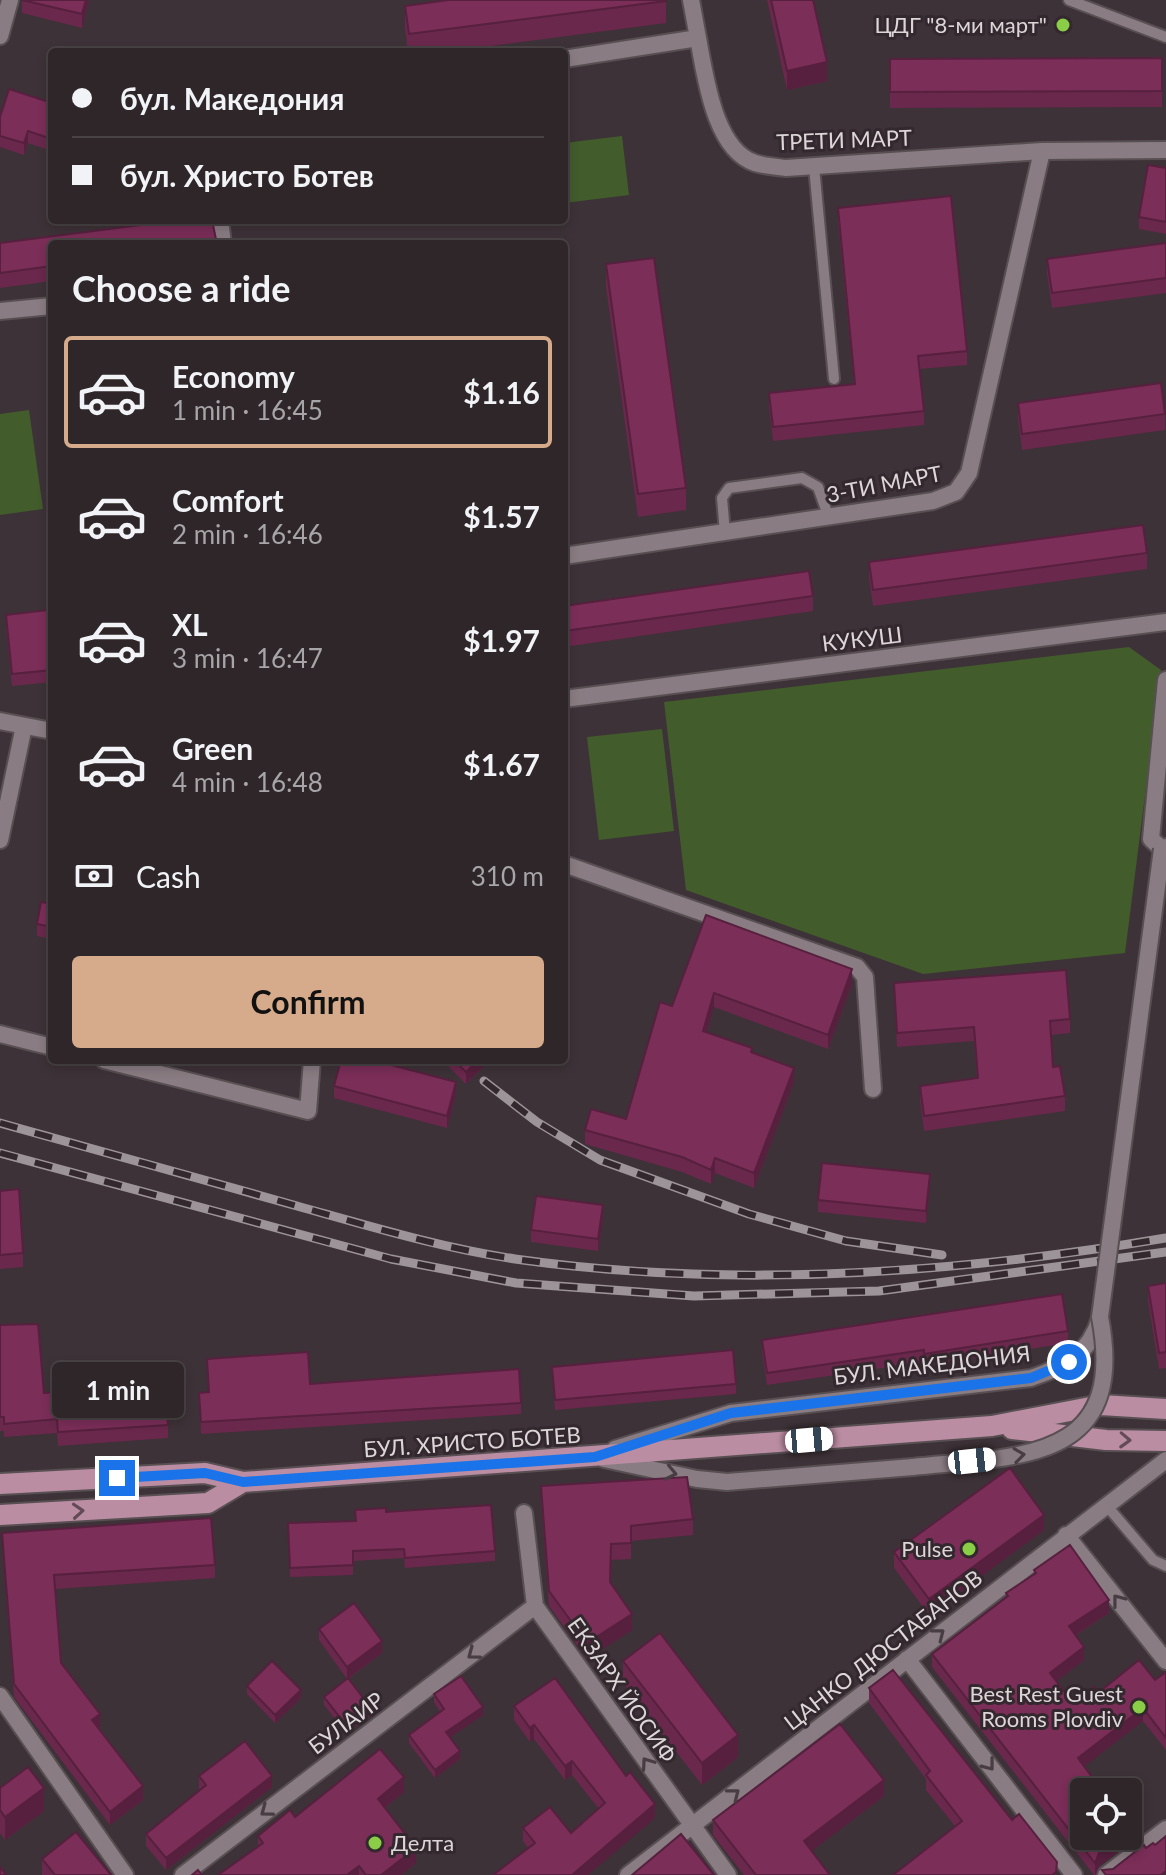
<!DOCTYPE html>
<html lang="en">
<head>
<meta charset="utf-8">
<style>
  :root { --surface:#2e2629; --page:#362e31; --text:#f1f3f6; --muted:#a7a5a8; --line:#494346; --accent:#d6ab8b }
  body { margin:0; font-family:Lato,sans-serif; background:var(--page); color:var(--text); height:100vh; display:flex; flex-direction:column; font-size:30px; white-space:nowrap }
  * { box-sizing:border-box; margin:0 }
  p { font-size:26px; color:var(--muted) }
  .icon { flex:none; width:44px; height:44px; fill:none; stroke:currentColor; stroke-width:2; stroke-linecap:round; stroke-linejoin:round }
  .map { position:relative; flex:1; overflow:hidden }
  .panel { position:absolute; left:48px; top:240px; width:520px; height:824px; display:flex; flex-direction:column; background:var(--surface); border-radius:8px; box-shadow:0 4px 12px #0003,0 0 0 2px var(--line) }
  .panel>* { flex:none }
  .guide { position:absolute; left:48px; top:48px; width:520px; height:176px; border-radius:8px; box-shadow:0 4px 12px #0003,0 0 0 2px var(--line); display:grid; align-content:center; height:176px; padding:0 24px; background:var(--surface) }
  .tools { position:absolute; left:1070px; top:1778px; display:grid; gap:16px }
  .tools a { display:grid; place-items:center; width:72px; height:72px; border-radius:8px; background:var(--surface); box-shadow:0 4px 12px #0003,0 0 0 2px var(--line); font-size:40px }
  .end { position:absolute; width:36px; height:36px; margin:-18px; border:10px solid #1a73e8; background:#fff; box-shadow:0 0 0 4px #fff }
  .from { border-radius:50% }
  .bubble { position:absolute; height:56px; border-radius:8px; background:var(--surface); box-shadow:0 4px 12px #0003,0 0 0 2px var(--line); font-size:26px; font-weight:700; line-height:56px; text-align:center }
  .car { position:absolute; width:24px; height:48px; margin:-24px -12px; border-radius:10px; box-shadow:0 0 6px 2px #0007; background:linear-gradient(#fff 24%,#345 0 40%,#fff 0 76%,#345 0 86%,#fff 0) }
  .guide b { display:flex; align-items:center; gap:28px; height:76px; font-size:30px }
  .guide b+b { border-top:2px solid var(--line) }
  .guide i { width:20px; height:20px; background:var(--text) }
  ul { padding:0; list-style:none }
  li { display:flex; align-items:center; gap:24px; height:112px; margin:0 16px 12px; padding:0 8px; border:4px solid transparent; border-radius:8px }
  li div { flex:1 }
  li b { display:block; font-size:30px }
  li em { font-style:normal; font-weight:700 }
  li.current { border-color:var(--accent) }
  li>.icon { width:72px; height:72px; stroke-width:1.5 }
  h2 { padding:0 24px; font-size:36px; line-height:96px }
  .pay { display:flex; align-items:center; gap:20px; height:88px; padding:0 24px; font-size:30px }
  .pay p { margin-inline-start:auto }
  .primary-button { display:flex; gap:16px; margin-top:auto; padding:16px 24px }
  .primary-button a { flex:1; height:92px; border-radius:8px; background:var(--accent); color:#111; font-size:32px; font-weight:700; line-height:92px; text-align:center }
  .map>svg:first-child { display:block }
  .green { fill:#425c2c }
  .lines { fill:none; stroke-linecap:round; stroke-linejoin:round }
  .service-casing { stroke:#584f53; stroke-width:14 }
  .minor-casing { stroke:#584f53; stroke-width:20 }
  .tertiary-casing { stroke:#584f53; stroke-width:20 }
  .primary-casing { stroke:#584f53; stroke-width:24 }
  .service { stroke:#897c82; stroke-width:10 }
  .minor { stroke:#897c82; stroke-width:16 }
  .tertiary { stroke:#897c82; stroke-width:16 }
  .primary { stroke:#bb8da3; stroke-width:20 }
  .rail-casing { stroke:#9c9498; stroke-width:9 }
  .rail { stroke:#33282d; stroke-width:6; stroke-dasharray:18; stroke-linecap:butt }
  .tertiary-bridge-casing { stroke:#584f53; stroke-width:20; stroke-linecap:butt }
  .tertiary-bridge { stroke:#897c82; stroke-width:16 }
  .wall { fill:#6a284c }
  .shaded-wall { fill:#56203e }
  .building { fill:#7b2e58; stroke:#56203e; stroke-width:2 }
  .oneway { stroke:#634b56 }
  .oneway2 { stroke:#483d42 }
  .route { stroke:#1a73e8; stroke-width:10 }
  .poi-dot { fill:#8ace48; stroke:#33282d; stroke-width:3 }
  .labels { text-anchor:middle; stroke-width:6; stroke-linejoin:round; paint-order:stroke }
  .poi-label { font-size:22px; fill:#dcd6d9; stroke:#33282d; text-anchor:end }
  .street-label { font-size:22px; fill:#dcd6d9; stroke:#33282d }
</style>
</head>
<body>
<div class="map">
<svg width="1166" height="1875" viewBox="0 0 1166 1875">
  <rect width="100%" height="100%" fill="#3d3237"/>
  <path class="green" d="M622,136L629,195L564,203V143Z
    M29,410L43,509L0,515V414Z
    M1129,647L1161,670L1125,953L923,974L686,890L664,702Z
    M662,729L674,831L599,840L587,737Z"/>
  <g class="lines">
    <defs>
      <path id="service" d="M1069,0L1166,37
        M814,167L834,379
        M725,533L722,498L729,488L802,478L818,487L829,518
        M1107,1506L1153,1560L1166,1566"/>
      <path id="minor" d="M691,0L698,38
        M0,36L10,0
        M564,59L698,38C705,74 714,150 755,163C765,166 776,167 786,168L1042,151L1166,150
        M220,220L223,244
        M0,311L52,306
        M564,556L933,501L956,492L969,473L1042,151
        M0,840L24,726
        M564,864L857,967L865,977L873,1089
        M0,1034L52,1047
        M104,1060L308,1111L312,1060
        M524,1513L535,1606L728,1875
        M1066,1535L1166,1661
        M907,1659L1074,1875
        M183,1875L535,1606
        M628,1875L1166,1460
        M1106,1875L1166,1829"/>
      <path id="tertiary" d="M1166,680L1151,839L1162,849L1166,847
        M564,699L1166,622
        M0,721L52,731
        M615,1449L731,1413L1031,1378C1064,1367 1090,1354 1100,1318
        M604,1459L697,1479L727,1482L913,1467
        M0,1696L125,1875"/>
      <path id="primary" d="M1012,1429L1106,1440L1166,1441
        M0,1484L205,1473L243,1482L992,1426L1101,1405L1166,1409
        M0,1515L208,1503L243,1482"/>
    </defs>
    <use href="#service" class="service-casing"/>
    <use href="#minor" class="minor-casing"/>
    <use href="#tertiary" class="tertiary-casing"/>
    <use href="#primary" class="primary-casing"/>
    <use href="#service" class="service"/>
    <use href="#minor" class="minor"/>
    <use href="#tertiary" class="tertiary"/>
    <use href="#primary" class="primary"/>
    <defs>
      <path id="rail" d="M484,1081L537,1122L600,1160L749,1214L846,1241L942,1255
        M0,1123C99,1151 198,1178 297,1206C369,1226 441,1248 515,1259C728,1289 954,1274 1166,1238
        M0,1153L391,1259L516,1283L694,1296L879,1291L1166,1252"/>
    </defs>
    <use href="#rail" class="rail-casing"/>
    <use href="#rail" class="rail"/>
    <defs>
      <path id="tertiary-bridge" d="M913,1467C1019,1456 1128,1463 1100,1317L1162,849"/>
    </defs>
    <use href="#tertiary-bridge" class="tertiary-bridge-casing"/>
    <use href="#tertiary-bridge" class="tertiary-bridge"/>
  </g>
  <path class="wall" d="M22,0H89L82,28L22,13Z
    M666,0V23L444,52H408L405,28V6Z
    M767,0H813L827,81L787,90Z
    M1162,58V107L890,108V59Z
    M52,103V151L28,143L24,155L0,147V117Z
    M1166,168V234L1139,229V217Z
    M838,208L967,351V365L919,369L924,411V425L773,441L769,407V393L854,384L838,222Z
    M0,243L52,244V281L0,288Z
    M1166,243V293L1052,308L1047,274V259Z
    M606,264L686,488V510L638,517L606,287Z
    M1018,403L1165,414V430L1022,450L1018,419Z
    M1147,553V569L873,606L869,578V562Z
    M813,596V611L564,647V606Z
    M6,615L52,647V682L12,686L6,626Z
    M52,904V969L47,968V956L51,939L37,936V924Z
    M706,915L852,984L828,1049L714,1007L707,1032L752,1052L794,1082L754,1188L715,1173L711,1184L682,1172L585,1144V1130L626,1119L672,1006Z
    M894,983L1070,1019V1033L1051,1035L1053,1067L1065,1096V1111L924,1131L920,1101V1086L977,1078L974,1041L897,1047Z
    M442,1060H490L466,1084Z
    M334,1086L456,1094L447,1128L334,1098Z
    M930,1186L926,1223L818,1212V1200Z
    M0,1191L23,1253V1267L0,1269Z
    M603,1217L598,1251L531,1242V1230Z
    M1166,1283V1368L1159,1369L1148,1301V1286Z
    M0,1325L44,1393L168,1425V1438L58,1446L57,1433L4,1437V1431H0Z
    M1068,1331V1343L924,1366V1362L767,1385L762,1352V1340Z
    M207,1359L310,1384L521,1403V1414L201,1434L199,1393L208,1392Z
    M552,1367L736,1384V1394L555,1410Z
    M541,1486L693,1519V1535L631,1541V1559L611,1560L610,1583L632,1630L587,1659L549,1606L541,1501Z
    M386,1512L495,1551V1561L405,1568L404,1558L353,1561V1575L290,1577L288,1523L355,1521Z
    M1044,1530L929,1615L894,1568V1552Z
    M2,1533L215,1565V1578L55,1589L61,1663L100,1727L98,1729L143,1800L110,1825L14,1697Z
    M1034,1570L1109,1613L1076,1635L1084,1660L1056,1681L1073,1703L1098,1693L1155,1680L1166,1672V1750L1143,1721L1084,1766L1131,1842L1099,1866L1096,1875H1094L932,1667V1654L1006,1598V1593L1034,1574Z
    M319,1629L382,1653L348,1679L370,1715L346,1733L324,1705V1697L347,1679L319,1640Z
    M623,1661L738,1757L702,1785L623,1683Z
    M247,1686L301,1698L275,1723L247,1694Z
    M869,1688L1012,1820L1057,1875L955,1826L926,1790V1779L869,1703Z
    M434,1694L483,1715L450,1737L460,1759L435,1778L409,1743V1735L440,1712L434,1702Z
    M514,1706L655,1818L528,1848L523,1841V1828L571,1833L599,1809L572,1775L565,1780L534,1739L530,1742L514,1720Z
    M199,1776L272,1787L166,1870L146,1846V1834L200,1790L199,1788Z
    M0,1788L44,1811L5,1840L0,1833Z
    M404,1792L385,1808L416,1863L401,1875H218L258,1847V1836L295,1817Z
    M884,1796L811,1851L830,1875H744L713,1835V1820Z
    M42,1859L111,1875H42Z"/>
  <path class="shaded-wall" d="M86,0H89L82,28V14Z
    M827,62V81L787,90V71Z
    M28,131V143L24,155V143Z
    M852,969V984L828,1049V1035Z
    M714,993V1007L703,1046V1031Z
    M478,1060H490L466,1084V1072Z
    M794,1068V1082L754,1188V1173Z
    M456,1082V1094L447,1128V1116Z
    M715,1158V1173L711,1184V1170Z
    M930,1174V1186L926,1223V1211Z
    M603,1205V1217L598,1251V1239Z
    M1044,1515V1530L929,1615V1599Z
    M1109,1600V1613L1069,1639V1626Z
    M632,1614V1630L587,1659V1643Z
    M382,1641V1653L347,1679V1667Z
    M1084,1647V1660L1050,1686V1673Z
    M301,1690V1698L275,1723V1715Z
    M370,1707V1715L346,1733V1725Z
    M483,1707V1715L446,1740V1732Z
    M1143,1708V1721L1078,1771V1758Z
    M100,1714V1727L92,1734V1720Z
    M534,1725V1739L530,1742V1728Z
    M738,1735V1757L702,1785V1763Z
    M460,1751V1759L435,1778V1770Z
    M572,1761V1775L565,1780V1766Z
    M272,1776V1787L166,1870V1858Z
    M404,1777V1792L378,1813V1799Z
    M884,1780V1796L804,1857V1841Z
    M143,1786V1800L110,1825V1812Z
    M44,1788V1811L5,1840V1817Z
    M655,1804V1818L588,1875H572Z
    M1131,1829V1842L1099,1866L1095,1875V1863L1099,1853L1122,1836H1128V1831Z
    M416,1848V1863L401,1875H381Z
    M359,1866V1875H347Z"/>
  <path class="building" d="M22,0H86L82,14Z
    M448,0H666V1L409,34L405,6Z
    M771,0H813L827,62L787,71Z
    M1162,58V91L890,92V59Z
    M9,89L52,103V139L28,131L24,143L0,136V117Z
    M1148,165L1166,168V222L1139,217Z
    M951,196L967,351L918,356L924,411L773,427L769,393L855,384L838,208Z
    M180,220H212L217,244H52V266L0,273V243Z
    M1166,243V278L1052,293L1047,259Z
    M654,258L686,488L638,494L606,264Z
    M1161,383L1165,414L1022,434L1018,403Z
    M1143,525L1147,553L873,590L869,562Z
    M809,571L813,596L564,631V606Z
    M48,610L52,647V670L12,674L6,615Z
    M41,902L52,904V927L37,924Z
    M706,915L852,969L828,1035L714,993L703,1031L752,1048L751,1052L794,1068L754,1173L715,1158L711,1170L682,1157L585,1130L591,1109L626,1119L660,1002L672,1006Z
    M52,933V957L47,956Z
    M1066,970L1070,1019L1050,1021L1053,1067L1060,1066L1065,1096L924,1116L920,1086L978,1078L974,1027L897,1033L894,983Z
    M341,1060H372L456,1082L447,1116L334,1086Z
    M454,1060H478L466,1072Z
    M822,1163L930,1174L926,1211L818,1200Z
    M19,1189L23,1253L0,1255V1191Z
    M536,1196L603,1205L598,1239L531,1230Z
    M1166,1283V1352L1159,1353L1148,1286Z
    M1062,1294L1068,1331L924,1354V1350L767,1373L762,1340Z
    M38,1324L44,1393L165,1384L168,1425L58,1432L57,1419L4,1424V1417H0V1325Z
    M733,1350L736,1384L555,1400L552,1367Z
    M308,1352L310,1384L519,1369L521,1403L201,1422L199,1393L209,1392L207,1359Z
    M1010,1468L1044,1515L929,1599L894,1552Z
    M687,1477L693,1519L631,1526V1543L611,1544L610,1582L632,1614L587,1643L549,1591L541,1486Z
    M491,1505L495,1551L405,1558L404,1549L353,1551V1565L290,1568L288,1523L356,1521L355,1510L386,1508V1512Z
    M211,1518L215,1565L54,1575L61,1663L100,1714L92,1720L143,1786L110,1812L14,1684L2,1533Z
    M1070,1545L1109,1600L1069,1626L1084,1647L1050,1673L1073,1703L1094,1687L1098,1693L1139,1660L1155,1680L1166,1672V1738L1143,1708L1078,1758L1103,1792H1084V1836H1122L1099,1853L1095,1863L932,1654L1008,1596L1006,1593L1036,1573L1034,1570Z
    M354,1603L382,1641L347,1667L319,1629Z
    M660,1633L738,1735L702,1763L623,1661Z
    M272,1661L301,1690L275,1715L247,1686Z
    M893,1670L1012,1820L1019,1814L1057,1862L1056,1872L1052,1875H893L962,1821L926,1775L930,1771L869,1688Z
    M461,1676L483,1707L446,1732L460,1751L435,1770L409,1735L444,1709L434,1694Z
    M348,1678L370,1707L346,1725L324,1697Z
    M555,1678L626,1776L630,1772L655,1804L572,1875H493L535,1843L523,1828L550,1807L571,1833L605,1803L572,1761L565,1766L534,1725L530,1728L514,1706Z
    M840,1724L884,1780L804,1841L830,1875H756L713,1820Z
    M245,1741L272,1776L166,1858L146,1834L206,1785L199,1776Z
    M380,1749L404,1777L378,1799L416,1848L381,1875H366L359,1866L347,1875H218L263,1843L258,1836L290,1810L295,1817Z
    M28,1767L44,1788L5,1817L0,1810V1788Z
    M76,1832L111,1875H55L42,1859Z
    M681,1834L714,1875H632Z
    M1166,1836V1871L1161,1875H1106L1102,1870L1113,1869L1144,1845L1146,1848L1153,1843L1155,1845Z
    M0,1867L6,1875H0Z
    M198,1870L202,1875H192Z"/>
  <defs><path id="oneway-chevron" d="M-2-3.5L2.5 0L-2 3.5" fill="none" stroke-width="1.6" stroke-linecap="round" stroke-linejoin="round" transform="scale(2)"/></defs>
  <g class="oneway">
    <use href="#oneway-chevron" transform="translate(1125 1440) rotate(2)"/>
    <use href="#oneway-chevron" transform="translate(78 1511) rotate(-4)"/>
  </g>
  <g class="oneway2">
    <use href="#oneway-chevron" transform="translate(1019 1455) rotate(-8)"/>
    <use href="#oneway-chevron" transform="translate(671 1473) rotate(12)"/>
    <use href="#oneway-chevron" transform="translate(1118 1600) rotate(-128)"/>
    <use href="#oneway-chevron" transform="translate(939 1634) rotate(-38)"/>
    <use href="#oneway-chevron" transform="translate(473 1654) rotate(143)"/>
    <use href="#oneway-chevron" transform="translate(647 1763) rotate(-125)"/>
    <use href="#oneway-chevron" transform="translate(989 1765) rotate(52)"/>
    <use href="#oneway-chevron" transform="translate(734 1794) rotate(-38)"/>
    <use href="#oneway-chevron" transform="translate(266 1811) rotate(143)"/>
  </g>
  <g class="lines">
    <path class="route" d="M117,1478L205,1473L243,1482L595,1457L731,1413L1031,1378L1069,1362"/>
  </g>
  <g class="poi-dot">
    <circle cx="1063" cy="25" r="8"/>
    <circle cx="969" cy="1549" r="8"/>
    <circle cx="1139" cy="1707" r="8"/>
    <circle cx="375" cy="1843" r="8"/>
  </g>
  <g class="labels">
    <g class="poi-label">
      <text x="1047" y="33">ЦДГ "8-ми март"</text>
      <text x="953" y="1557">Pulse</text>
      <text x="1123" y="1702">Best Rest Guest<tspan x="1123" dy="25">Rooms Plovdiv</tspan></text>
      <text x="391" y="1851" text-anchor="start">Делта</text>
    </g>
    <g class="street-label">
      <text transform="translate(844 140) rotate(-2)" y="8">ТРЕТИ МАРТ</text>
      <text transform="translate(884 484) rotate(-11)" y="8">3-ТИ МАРТ</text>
      <text transform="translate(862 639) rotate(-7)" y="8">КУКУШ</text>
      <text transform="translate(932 1365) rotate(-7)" y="8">БУЛ. МАКЕДОНИЯ</text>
      <text transform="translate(472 1442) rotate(-4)" y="8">БУЛ. ХРИСТО БОТЕВ</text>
      <text transform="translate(883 1650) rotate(-38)" y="8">ЦАНКО ДЮСТАБАНОВ</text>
      <text transform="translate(622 1690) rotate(55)" y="8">ЕКЗАРХ ЙОСИФ</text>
      <text transform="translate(346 1723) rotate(-37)" y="8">БУЛАИР</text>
    </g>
  </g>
</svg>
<div class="tools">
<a><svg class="icon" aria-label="locate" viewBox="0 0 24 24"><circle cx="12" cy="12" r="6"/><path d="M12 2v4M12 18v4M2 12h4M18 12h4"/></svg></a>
</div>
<i class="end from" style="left:1069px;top:1362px"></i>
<i class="end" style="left:117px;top:1478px"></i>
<div class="bubble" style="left:52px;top:1362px;width:132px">1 min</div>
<i class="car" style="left:809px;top:1440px;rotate:85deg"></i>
<i class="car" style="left:972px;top:1461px;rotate:84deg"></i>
<div class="guide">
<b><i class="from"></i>бул. Македония</b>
<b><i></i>бул. Христо Ботев</b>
</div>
<section class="panel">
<h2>Choose a ride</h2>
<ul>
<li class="current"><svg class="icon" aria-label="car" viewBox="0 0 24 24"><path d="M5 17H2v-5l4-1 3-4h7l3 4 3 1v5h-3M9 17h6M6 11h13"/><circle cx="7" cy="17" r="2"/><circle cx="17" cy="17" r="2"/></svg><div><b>Economy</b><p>1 min · 16:45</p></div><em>$1.16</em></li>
<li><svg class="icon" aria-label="car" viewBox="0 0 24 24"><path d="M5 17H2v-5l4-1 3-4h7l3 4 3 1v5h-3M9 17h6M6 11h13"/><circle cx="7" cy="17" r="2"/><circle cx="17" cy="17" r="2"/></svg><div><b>Comfort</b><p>2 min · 16:46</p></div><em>$1.57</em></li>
<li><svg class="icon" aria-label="car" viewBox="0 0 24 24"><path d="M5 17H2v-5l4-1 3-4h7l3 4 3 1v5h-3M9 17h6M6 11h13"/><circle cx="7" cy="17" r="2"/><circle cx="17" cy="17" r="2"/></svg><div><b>XL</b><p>3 min · 16:47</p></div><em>$1.97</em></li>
<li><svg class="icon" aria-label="car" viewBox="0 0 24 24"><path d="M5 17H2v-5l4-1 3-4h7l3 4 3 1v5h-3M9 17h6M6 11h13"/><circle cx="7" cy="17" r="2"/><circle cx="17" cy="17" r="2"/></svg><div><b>Green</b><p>4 min · 16:48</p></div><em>$1.67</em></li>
</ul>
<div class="pay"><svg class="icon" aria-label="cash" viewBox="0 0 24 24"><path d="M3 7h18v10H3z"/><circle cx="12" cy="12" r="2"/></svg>Cash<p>310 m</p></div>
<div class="primary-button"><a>Confirm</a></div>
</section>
</div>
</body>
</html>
